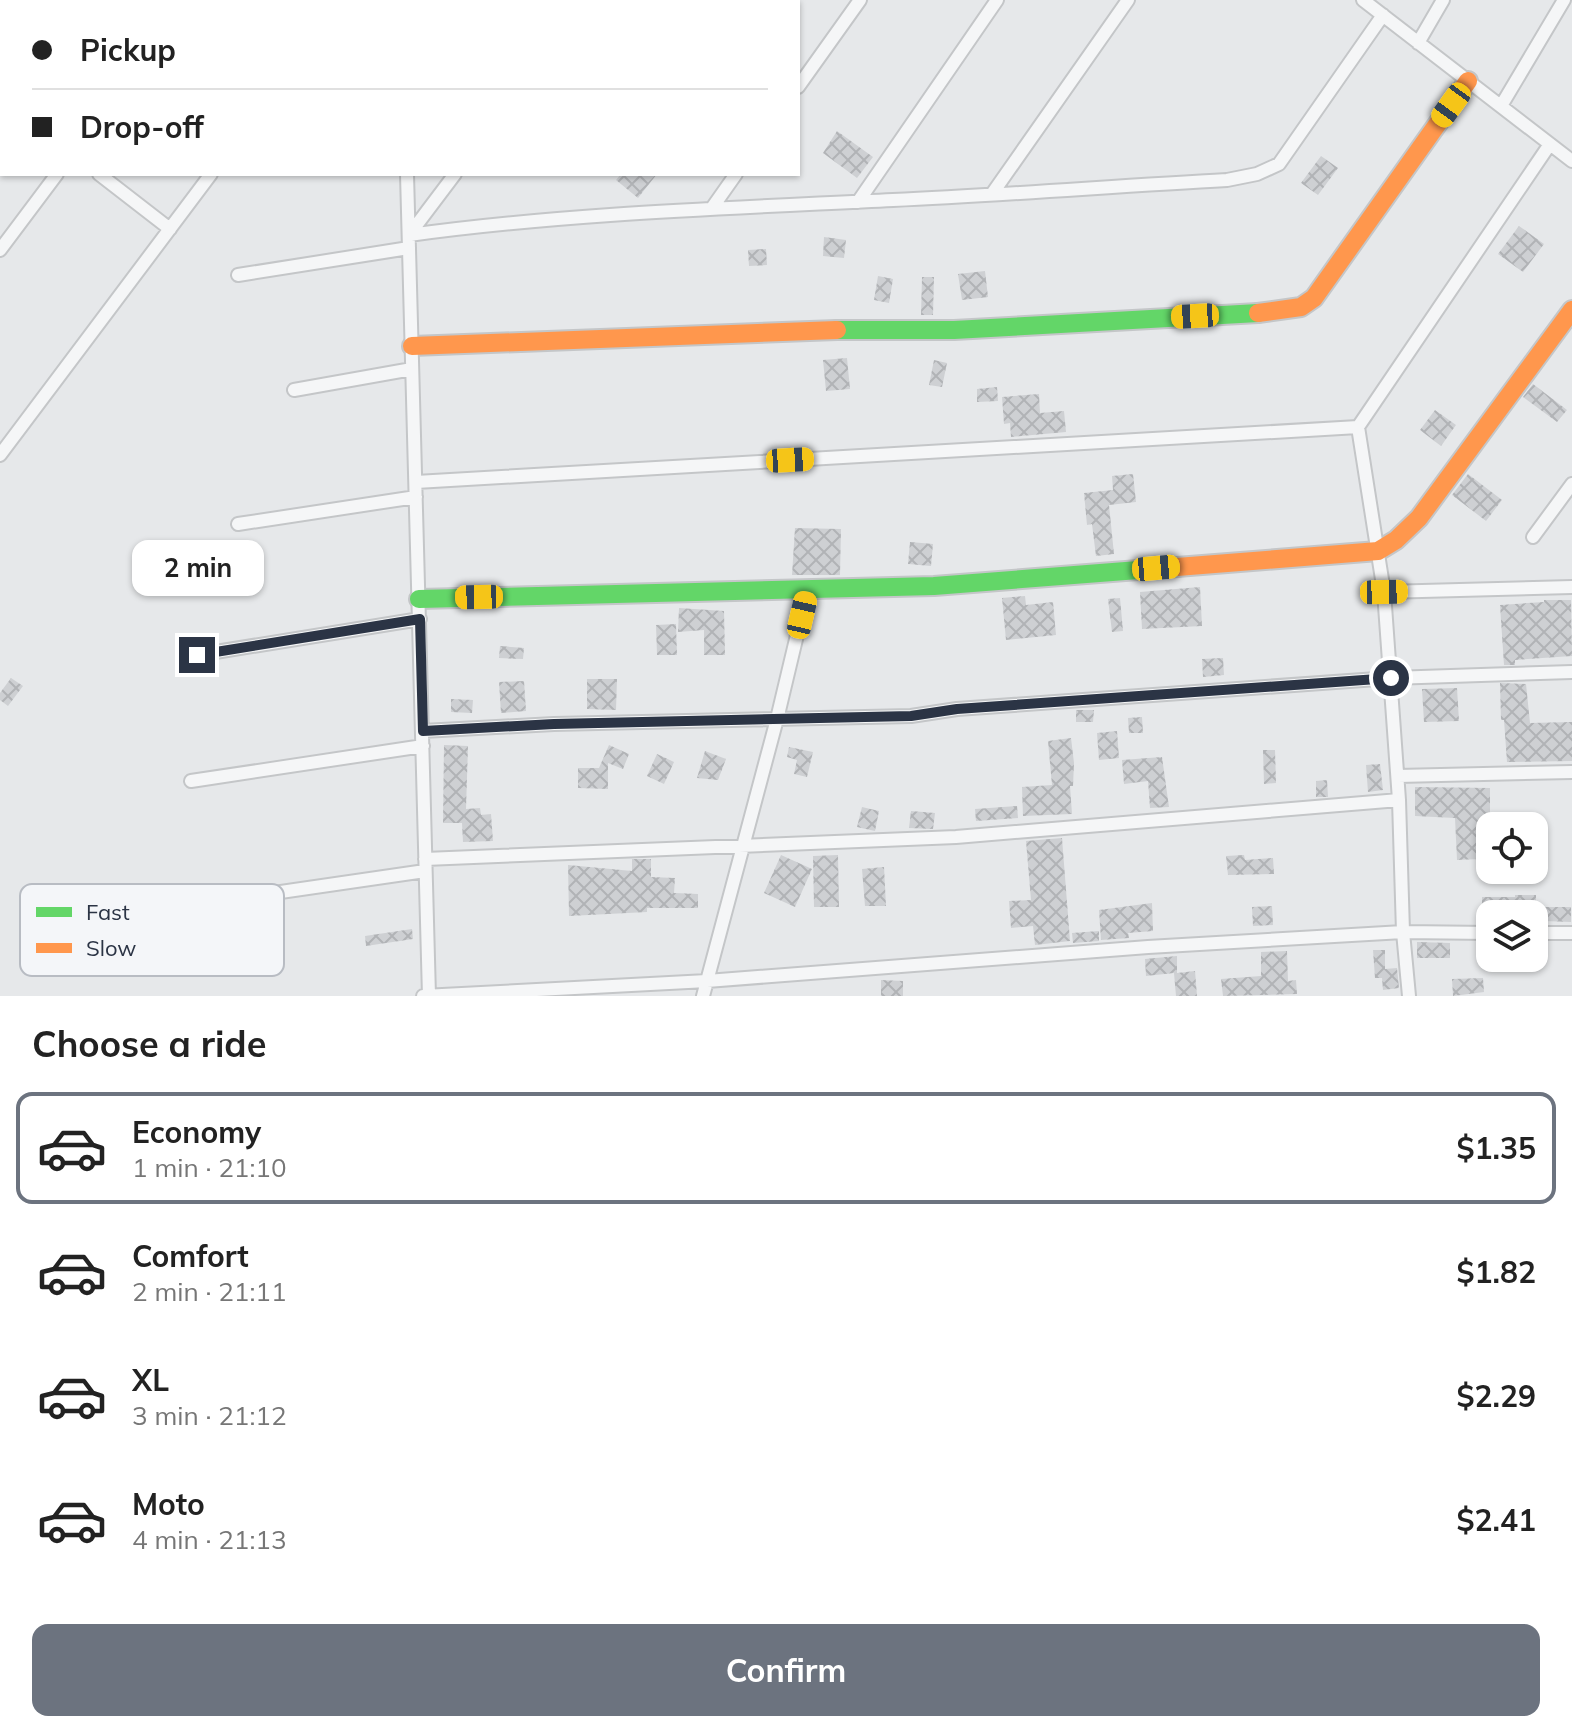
<!DOCTYPE html>
<html lang="en">
<head>
<meta charset="utf-8">
<style>
  :root { --surface:#fff; --page:#f2f2f2; --text:#222; --muted:#767676; --line:#e0e0e0; --accent:#6c737f }
  body { margin:0; font-family:Mulish,sans-serif; background:var(--page); color:var(--text); height:100vh; display:flex; flex-direction:column; font-size:30px; white-space:nowrap }
  * { box-sizing:border-box; margin:0 }
  p { font-size:26px; color:var(--muted) }
  .icon { flex:none; width:44px; height:44px; fill:none; stroke:currentColor; stroke-width:2; stroke-linecap:round; stroke-linejoin:round }
  .map { position:relative; height:996px; overflow:hidden }
  .side { display:flex; flex-direction:column; background:var(--surface); flex:1 }
  .side>* { flex:none }
  .hud { position:absolute; left:0px; top:0px; width:800px; height:176px; box-shadow:0 2px 6px #0004; display:grid; align-content:center; height:176px; padding:0 32px; background:var(--surface) }
  .buttons { position:absolute; left:1476px; top:812px; display:grid; gap:16px }
  .buttons a { display:grid; place-items:center; width:72px; height:72px; border-radius:16px; background:var(--surface); box-shadow:0 2px 6px #0004; font-size:40px }
  .end { position:absolute; width:36px; height:36px; margin:-18px; border:10px solid #2b3445; background:#fff; box-shadow:0 0 0 4px #fff }
  .from { border-radius:50% }
  .bubble { position:absolute; height:56px; border-radius:16px; background:var(--surface); box-shadow:0 2px 6px #0004; font-size:26px; font-weight:700; line-height:56px; text-align:center }
  .car { position:absolute; width:24px; height:48px; margin:-24px -12px; border-radius:10px; box-shadow:0 0 6px 2px #0007; background:linear-gradient(#f5c518 24%,#345 0 40%,#f5c518 0 76%,#345 0 86%,#f5c518 0) }
  .hud b { display:flex; align-items:center; gap:28px; height:76px; font-size:30px }
  .hud b+b { border-top:2px solid var(--line) }
  .hud i { width:20px; height:20px; background:var(--text) }
  ul { padding:0; list-style:none }
  li { display:flex; align-items:center; gap:24px; height:112px; margin:0 16px 12px; padding:0 16px; border:4px solid transparent; border-radius:16px }
  li div { flex:1 }
  li b { display:block; font-size:30px }
  li em { font-style:normal; font-weight:700 }
  li.active { border-color:var(--accent) }
  li>.icon { width:72px; height:72px; stroke-width:1.5 }
  h2 { padding:0 32px; font-size:36px; line-height:96px }
  .button { display:flex; gap:16px; margin-top:auto; padding:16px 32px }
  .button a { flex:1; height:92px; border-radius:16px; background:var(--accent); color:#fff; font-size:32px; font-weight:700; line-height:92px; text-align:center }
  .map>svg:first-child { display:block }
  .building { fill:url(#building-cross-hatch) }
  .lines { fill:none; stroke-linecap:round; stroke-linejoin:round }
  .street-casing { stroke:#c4c6c8; stroke-width:16 }
  .fast-casing { stroke:#c4c6c8; stroke-width:22 }
  .slow-casing { stroke:#c4c6c8; stroke-width:22 }
  .street { stroke:#f5f6f7; stroke-width:12 }
  .fast { stroke:#63d668; stroke-width:18 }
  .slow { stroke:#ff974d; stroke-width:18 }
  .route { stroke:#2b3445; stroke-width:10 }
  .key { fill:#f4f6f9; stroke:#b8bcc3; stroke-width:2 }
  .key-label { font-size:22px; fill:#2b3445 }
</style>
</head>
<body>
<div class="map">
<svg width="1572" height="996" viewBox="0 0 1572 996">
  <defs>
    <pattern id="building-cross-hatch" width="8" height="8" patternUnits="userSpaceOnUse" patternTransform="scale(2)"><rect width="8" height="8" fill="#ced0d3"/><path d="M0 0l8 8M0 8l8-8" fill="none" stroke="#b1b3b6"/></pattern>
  </defs>
  <rect width="100%" height="100%" fill="#e6e8ea"/>
  <path class="building" d="M837,131L873,157L857,178L823,153Z
    M1321,156L1338,168L1318,195L1301,183Z
    M621,174H657L638,198L616,180Z
    M1519,226L1544,244L1523,272L1498,254Z
    M824,237L846,240L844,258L823,256Z
    M766,249L767,265L749,266L748,250Z
    M985,271L988,297L962,300L958,274Z
    M878,276L893,279L889,303L874,300Z
    M922,277H934L933,315H921Z
    M847,358L850,389L826,391L823,360Z
    M934,360L947,363L942,387L929,385Z
    M1533,384L1567,410L1557,422L1523,397Z
    M997,387L998,401L977,402V389Z
    M1039,394L1040,413L1064,411L1066,432L1011,437L1010,423L1004,424L1002,397Z
    M1435,410L1456,425L1441,446L1420,430Z
    M1133,474L1136,502L1109,505L1114,554L1096,556L1092,524L1087,525L1084,493L1113,490L1112,476Z
    M1468,474L1502,500L1486,521L1452,495Z
    M795,528L841,529L840,575H792Z
    M910,542L933,544L931,566L908,564Z
    M1200,587L1202,626L1142,629L1140,592Z
    M1025,596L1026,605L1053,602L1056,635L1006,640L1002,598Z
    M1120,598L1123,631L1112,632L1108,599Z
    M1544,600H1571L1572,656L1515,660V665H1504L1500,605L1544,602Z
    M679,608L724,611L725,655H704V630L678,632Z
    M676,624L677,655H657L656,625Z
    M500,646L524,648L523,659L499,658Z
    M1223,658L1224,675L1203,677L1202,659Z
    M11,678L23,686L8,706L0,700V693Z
    M587,679H617L616,710L587,709Z
    M524,681L526,711L501,713L499,682Z
    M1500,683L1526,684L1530,723L1572,722V761L1507,762L1504,720H1501Z
    M1457,688L1459,721L1424,722L1422,689Z
    M451,699L473,700L472,713L451,712Z
    M1076,710H1094L1093,722H1076Z
    M1142,717L1143,733H1129L1128,718Z
    M1117,731L1119,758L1099,760L1097,733Z
    M1071,738L1074,763L1073,786H1070L1072,814L1023,816L1022,787L1052,785L1048,741Z
    M444,745L468,746L466,809L480,808L481,815L491,814L493,841L463,842L462,823H443Z
    M609,745L629,754L623,769L608,763V789L578,788V768H599Z
    M789,747L813,752L807,777L794,774L797,760L787,757Z
    M1263,750H1275L1276,783L1264,784Z
    M705,751L726,759L718,780L697,778Z
    M657,754L674,762L664,784L647,776Z
    M1162,757L1169,807L1150,808L1148,781L1124,784L1122,760Z
    M1380,764L1383,790L1368,792L1366,765Z
    M1327,780L1328,797H1316V781Z
    M1415,787L1490,788V822H1478L1480,859L1457,860L1455,818L1415,816Z
    M1017,806L1018,818L976,821L975,809Z
    M862,807L879,811L875,831L857,827Z
    M911,811L935,813L933,829L909,828Z
    M1062,838L1070,941L1035,945L1033,926L1011,928L1009,901L1031,900L1026,841Z
    M781,855L812,869L795,907L764,893Z
    M838,855L839,907H814L813,856Z
    M1244,855L1245,860L1273,858L1274,874L1228,875L1226,856Z
    M632,859H651V877L675,878L674,893L698,894V908H647V912L569,916L568,865L632,871Z
    M884,867L886,906H865L862,869Z
    M1515,895H1536V914H1482V897H1515Z
    M1152,903L1153,931L1128,933L1129,938L1101,940L1099,910Z
    M1272,906L1273,925L1253,926L1252,907Z
    M1544,907H1571V922L1544,921Z
    M412,929L413,939L366,946L365,936Z
    M1099,931V941L1073,943L1072,933Z
    M1417,942L1450,943V958H1417Z
    M1373,950H1385V969L1397,968L1399,988L1383,990L1382,978H1375Z
    M1287,951L1288,981L1296,980L1297,994L1223,996L1221,979L1261,976V952Z
    M1177,956V973L1195,971L1197,996H1176L1174,973L1146,976L1145,959Z
    M1483,978L1484,992L1453,996L1452,979Z
    M881,980L903,981V996H881Z"/>
  <g class="lines">
    <defs>
      <path id="street" d="M402,0V2
        M614,0L617,2
        M1363,0L1572,161
        M26,2L28,0
        M185,2L186,0
        M454,2L455,0
        M585,2L586,0
        M0,36L2,33
        M1418,43L1443,0
        M798,87L860,0
        M0,97L2,99
        M1501,106L1564,0
        M99,174L170,229
        M407,174L429,996
        M992,194L1128,0
        M858,202L997,0
        M712,208L736,174
        M409,235C569,213 732,208 893,200C1005,195 1116,186 1227,180L1257,174L1279,164L1383,15
        M409,235L455,174
        M0,250L57,174
        M238,275L409,248
        M294,390L412,369
        M0,455L211,174
        M416,482L1358,427
        M238,524L416,497
        M1533,537L1572,484
        M1384,592L1572,587
        M197,655L420,619
        M423,731L554,724L911,716L957,709L1391,678L1572,672
        M1398,776L1572,772
        M191,781L423,746
        M425,859L956,837L1399,800
        M198,904L425,871
        M1534,933H1572
        M423,996L707,981L1148,947L1403,932L1490,933
        M703,996L777,719L808,589
        M1409,996L1403,932L1399,800L1384,592L1358,427L1550,144"/>
      <path id="fast" d="M837,330H954L1258,313
        M419,599L934,586L1177,567"/>
      <path id="slow" d="M1258,313L1301,307L1314,298L1468,81
        M412,346L837,330
        M1177,567L1378,551L1396,540L1419,518L1572,310"/>
    </defs>
    <use href="#street" class="street-casing"/>
    <use href="#fast" class="fast-casing"/>
    <use href="#slow" class="slow-casing"/>
    <use href="#street" class="street"/>
    <use href="#fast" class="fast"/>
    <use href="#slow" class="slow"/>
  </g>
  <g class="lines">
    <path class="route" d="M197,655L420,619L423,731L554,724L911,716L957,709L1391,678"/>
  </g>
  <rect x="20" y="884" width="264" height="92" rx="12" class="key"/>
  <rect x="36" y="907" width="36" height="10" fill="#63d668"/>
  <rect x="36" y="943" width="36" height="10" fill="#ff974d"/>
  <g class="key-label">
    <text x="86" y="920">Fast</text>
    <text x="86" y="956">Slow</text>
  </g>
</svg>
<div class="buttons">
<a><svg class="icon" aria-label="locate" viewBox="0 0 24 24"><circle cx="12" cy="12" r="6"/><path d="M12 2v4M12 18v4M2 12h4M18 12h4"/></svg></a>
<a><svg class="icon" aria-label="layers" viewBox="0 0 24 24"><path d="M12 4l9 5-9 5-9-5zM3 14l9 5 9-5"/></svg></a>
</div>
<i class="end from" style="left:1391px;top:678px"></i>
<i class="end" style="left:197px;top:655px"></i>
<div class="bubble" style="left:132px;top:540px;width:132px">2 min</div>
<i class="car" style="left:1451px;top:105px;rotate:216deg"></i>
<i class="car" style="left:1195px;top:316px;rotate:267deg"></i>
<i class="car" style="left:790px;top:460px;rotate:87deg"></i>
<i class="car" style="left:1156px;top:568px;rotate:85deg"></i>
<i class="car" style="left:1384px;top:592px;rotate:89deg"></i>
<i class="car" style="left:479px;top:597px;rotate:269deg"></i>
<i class="car" style="left:802px;top:615px;rotate:13deg"></i>
<div class="hud">
<b><i class="from"></i>Pickup</b>
<b><i></i>Drop-off</b>
</div>
</div>
<section class="side">
<h2>Choose a ride</h2>
<ul>
<li class="active"><svg class="icon" aria-label="car" viewBox="0 0 24 24"><path d="M5 17H2v-5l4-1 3-4h7l3 4 3 1v5h-3M9 17h6M6 11h13"/><circle cx="7" cy="17" r="2"/><circle cx="17" cy="17" r="2"/></svg><div><b>Economy</b><p>1 min · 21:10</p></div><em>$1.35</em></li>
<li><svg class="icon" aria-label="car" viewBox="0 0 24 24"><path d="M5 17H2v-5l4-1 3-4h7l3 4 3 1v5h-3M9 17h6M6 11h13"/><circle cx="7" cy="17" r="2"/><circle cx="17" cy="17" r="2"/></svg><div><b>Comfort</b><p>2 min · 21:11</p></div><em>$1.82</em></li>
<li><svg class="icon" aria-label="car" viewBox="0 0 24 24"><path d="M5 17H2v-5l4-1 3-4h7l3 4 3 1v5h-3M9 17h6M6 11h13"/><circle cx="7" cy="17" r="2"/><circle cx="17" cy="17" r="2"/></svg><div><b>XL</b><p>3 min · 21:12</p></div><em>$2.29</em></li>
<li><svg class="icon" aria-label="car" viewBox="0 0 24 24"><path d="M5 17H2v-5l4-1 3-4h7l3 4 3 1v5h-3M9 17h6M6 11h13"/><circle cx="7" cy="17" r="2"/><circle cx="17" cy="17" r="2"/></svg><div><b>Moto</b><p>4 min · 21:13</p></div><em>$2.41</em></li>
</ul>
<div class="button"><a>Confirm</a></div>
</section>
</body>
</html>
